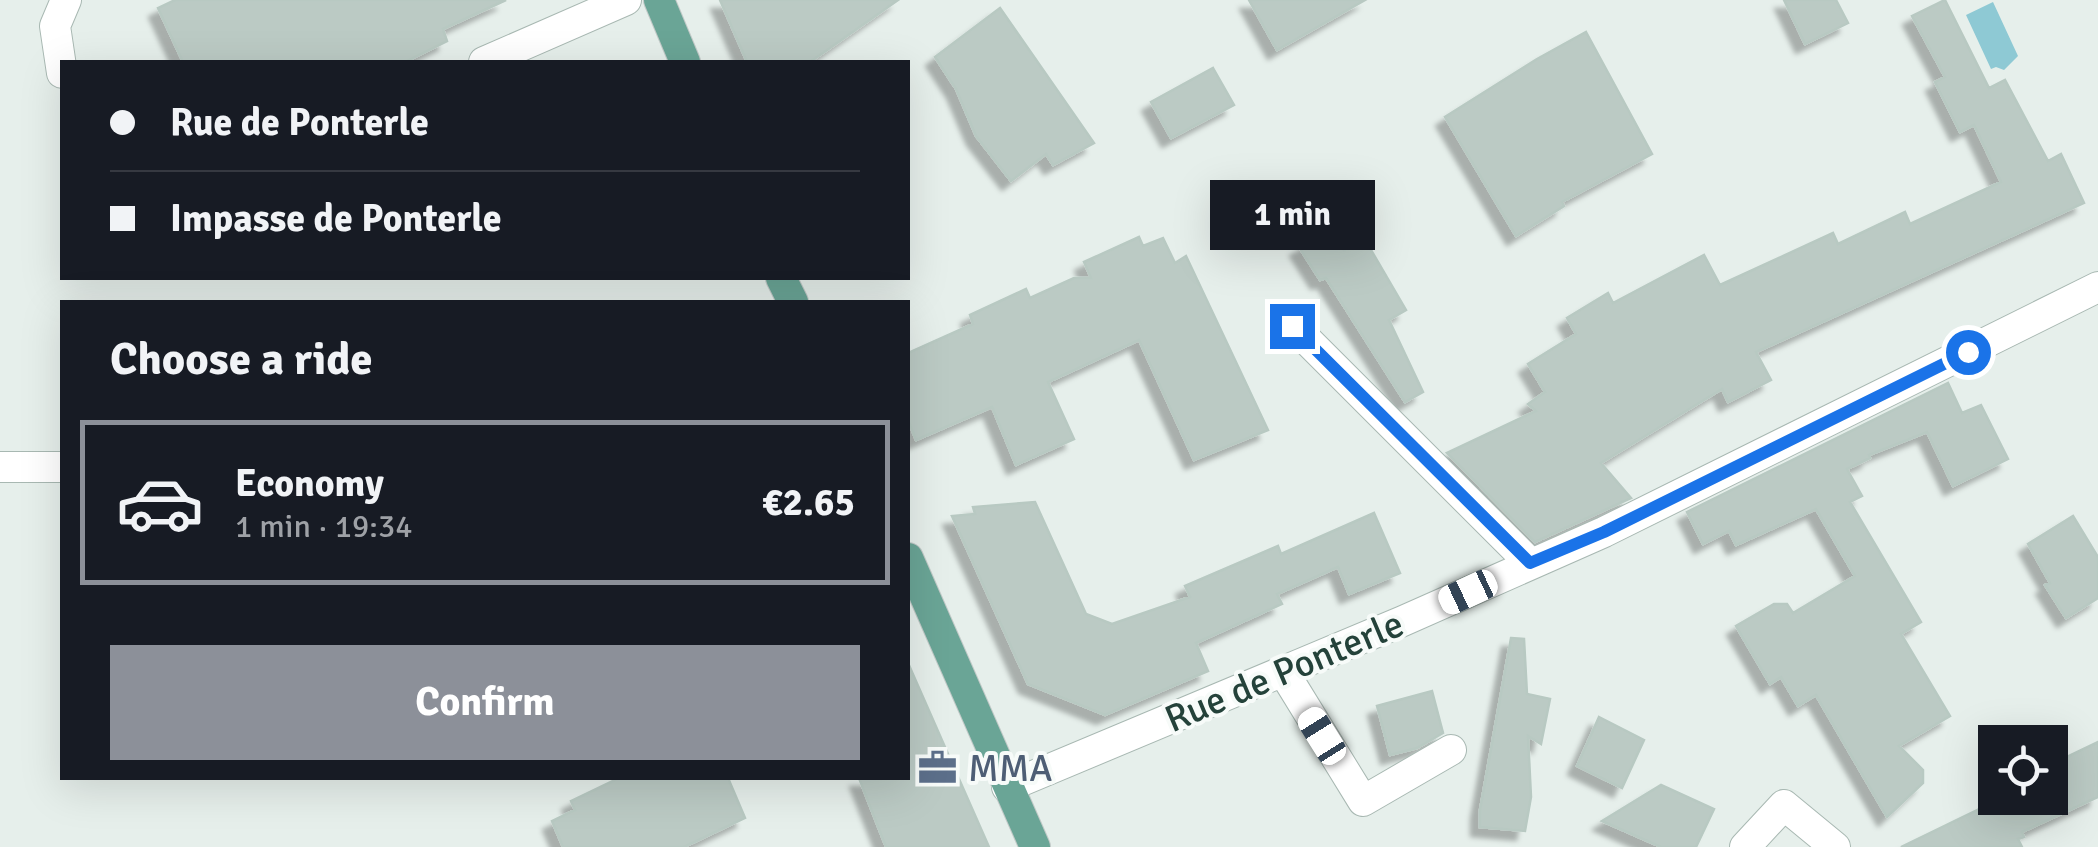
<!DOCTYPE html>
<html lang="en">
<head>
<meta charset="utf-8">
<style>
  :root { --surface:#171b24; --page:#242831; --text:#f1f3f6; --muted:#9ea1a6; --line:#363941; --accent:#8c9099 }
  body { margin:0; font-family:Signika,sans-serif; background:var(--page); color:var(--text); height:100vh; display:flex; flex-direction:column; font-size:38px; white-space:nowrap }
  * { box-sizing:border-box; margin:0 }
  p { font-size:32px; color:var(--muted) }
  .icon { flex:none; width:55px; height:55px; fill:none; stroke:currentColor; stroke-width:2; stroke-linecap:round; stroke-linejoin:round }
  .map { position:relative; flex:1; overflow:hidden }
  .sheet { position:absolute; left:60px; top:300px; width:850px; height:480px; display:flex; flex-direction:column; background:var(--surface); border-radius:0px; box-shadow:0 10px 40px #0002 }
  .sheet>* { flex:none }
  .top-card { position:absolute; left:60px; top:60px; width:850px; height:220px; border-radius:0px; box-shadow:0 10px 40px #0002; display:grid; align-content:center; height:220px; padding:0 50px; background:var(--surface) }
  .fabs { position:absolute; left:1978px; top:725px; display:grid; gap:20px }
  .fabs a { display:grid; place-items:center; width:90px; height:90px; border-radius:0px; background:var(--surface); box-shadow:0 10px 40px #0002; font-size:50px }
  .end { position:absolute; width:45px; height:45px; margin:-22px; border:12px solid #1a73e8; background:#fff; box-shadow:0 0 0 5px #fff }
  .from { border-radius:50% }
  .bubble { position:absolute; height:70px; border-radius:0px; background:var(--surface); box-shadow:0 10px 40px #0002; font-size:32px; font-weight:800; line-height:70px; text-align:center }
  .car { position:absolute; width:30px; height:60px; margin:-30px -15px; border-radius:12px; box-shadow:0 0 8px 2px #0007; background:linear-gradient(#fff 24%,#345 0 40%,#fff 0 76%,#345 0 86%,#fff 0) }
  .top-card b { display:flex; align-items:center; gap:35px; height:95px; font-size:38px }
  .top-card b+b { border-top:2px solid var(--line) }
  .top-card i { width:25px; height:25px; background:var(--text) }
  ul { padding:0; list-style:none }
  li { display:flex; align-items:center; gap:30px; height:165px; margin:0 20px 15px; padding:0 30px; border:5px solid var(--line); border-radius:0px }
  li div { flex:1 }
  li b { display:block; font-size:38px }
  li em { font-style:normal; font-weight:800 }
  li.on { border-color:var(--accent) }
  li>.icon { width:90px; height:90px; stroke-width:1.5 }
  h2 { padding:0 50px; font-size:45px; line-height:120px }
  .button { display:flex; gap:20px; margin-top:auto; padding:20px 50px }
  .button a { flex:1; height:115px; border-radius:0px; background:var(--accent); color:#fff; font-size:40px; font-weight:800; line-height:115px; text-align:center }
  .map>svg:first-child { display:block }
  .water { fill:#8ec9d4 }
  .building { fill:#bbcac4; stroke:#b8c9c2; stroke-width:2.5; filter:url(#shadow) }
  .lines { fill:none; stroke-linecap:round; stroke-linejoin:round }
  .minor-casing { stroke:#a8b8b2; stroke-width:32 }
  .major-casing { stroke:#c2cac8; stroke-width:32 }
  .minor { stroke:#fff; stroke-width:30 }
  .major { stroke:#6aa596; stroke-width:30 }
  .route { stroke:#1a73e8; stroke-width:12 }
  .labels { text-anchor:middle; stroke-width:8; stroke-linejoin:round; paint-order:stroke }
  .street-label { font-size:38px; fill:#24423a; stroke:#f7fbf9 }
  .service-label { font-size:38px; fill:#4e5e75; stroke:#f7fbf9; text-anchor:start }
</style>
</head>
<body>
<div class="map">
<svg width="2098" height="847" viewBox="0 0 2098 847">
  <defs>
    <filter id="shadow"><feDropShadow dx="-9" dy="9" stdDeviation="2.5" flood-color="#0004"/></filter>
  </defs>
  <rect width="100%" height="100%" fill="#e6efeb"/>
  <path class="water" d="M1993,2L2018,56L2004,70L1996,67L1991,69L1966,15Z"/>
  <path class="building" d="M175,0H506L443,29L447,41L405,62H183L158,8Z
    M720,0H898L810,62H747Z
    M1249,0H1365L1277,50Z
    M1784,0H1836L1848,23L1805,44Z
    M1945,0L1989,88L2005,80L2048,161L2061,154L2084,203L1756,352L1771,380L1728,402L1722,389L1601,463L1631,498L1535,542L1447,453L1536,411L1528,404L1545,392L1528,364L1576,334L1567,318L1608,293L1613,303L1704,255L1720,285L1833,233L1838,244L1905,212L1910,224L2001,182L1974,125L1960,132L1935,82L1945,77L1912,16Z
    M1000,8L1094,143L1053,165L1046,154L1011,181L976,136L956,89L935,57Z
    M1586,32L1652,154L1562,202L1564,206L1516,236L1445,117L1537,59Z
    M1213,68L1234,105L1171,138L1151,102Z
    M1331,230L1344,250L1364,238L1406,310L1389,320L1423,392L1405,402L1326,278L1320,280L1299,247Z
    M1139,237L1143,246L1163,238L1175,263L1186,256L1268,430L1194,460L1139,340L1048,382L1074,439L1016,465L992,407L916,440L908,420V353L973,324L970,315L1026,289L1030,298L1074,278H1091L1084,262Z
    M1948,383L1962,413L1981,405L2008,459L1953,486L1927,432L1869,455L1870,458L1847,469L1862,496L1850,502L1921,622L1901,634L1950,716L1899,746L1923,770V783L1887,817L1816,695L1798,706L1781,677L1770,684L1736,626L1774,604H1787L1793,613L1855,576L1816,509L1736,545L1729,531L1703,544L1687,512Z
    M1035,502L1086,614L1112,624L1190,597L1185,586L1278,546L1281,554L1374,513L1400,573L1349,594L1338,567L1277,594L1282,604L1196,643L1208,671L1105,715L1028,684L952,516L975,514L973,507Z
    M2073,516L2098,557V598L2066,618L2045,585L2050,583L2028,544Z
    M1511,638L1524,639L1527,694L1550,699L1541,744L1528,736L1531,797L1525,831L1480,827V810Z
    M908,663L959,779L989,847H886L859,778H908Z
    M1432,691L1443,733L1417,748L1390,755L1377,706Z
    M1599,717L1644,740L1622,788L1577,766Z
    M2098,742V797L2022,832L2024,837L2018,839L2022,847H1901L2002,798H2050V765Z
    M619,778H728L745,818L684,847H563L552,821L575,810L571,801Z
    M1661,785L1714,809L1696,847H1661L1602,821Z"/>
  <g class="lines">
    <defs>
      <path id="minor" d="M484,62L626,0
        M62,73L55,26L66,0
        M1292,325L1530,563
        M0,467H62
        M1283,671L1363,801L1451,750
        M1007,787L1403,621L1604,532L2098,287
        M1745,847L1784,805L1835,847"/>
      <path id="major" d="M659,0L685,62
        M781,278L793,302
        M908,558L1035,847"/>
    </defs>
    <use href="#minor" class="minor-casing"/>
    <use href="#major" class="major-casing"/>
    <use href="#minor" class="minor"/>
    <use href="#major" class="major"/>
  </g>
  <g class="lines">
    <path class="route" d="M1292,326L1530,563L1604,532L1968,352"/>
  </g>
  <defs>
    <symbol id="office-bare" viewBox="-9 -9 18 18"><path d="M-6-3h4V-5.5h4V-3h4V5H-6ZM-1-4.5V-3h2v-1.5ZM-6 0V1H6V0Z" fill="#5c6f8a" stroke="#f7fbf9" stroke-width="2.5" paint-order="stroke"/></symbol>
  </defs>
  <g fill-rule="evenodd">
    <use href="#office-bare" x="910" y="740" width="55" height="55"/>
  </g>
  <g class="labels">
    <g class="street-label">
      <text transform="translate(1284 671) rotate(-23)" y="13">Rue de Ponterle</text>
    </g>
    <g class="service-label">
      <text x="968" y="781">MMA</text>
    </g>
  </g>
</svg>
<div class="fabs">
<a><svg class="icon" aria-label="locate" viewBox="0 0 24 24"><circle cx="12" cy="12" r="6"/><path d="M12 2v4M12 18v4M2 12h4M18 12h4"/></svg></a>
</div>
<i class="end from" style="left:1968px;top:352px"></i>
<i class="end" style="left:1292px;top:326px"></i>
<div class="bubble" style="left:1210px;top:180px;width:165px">1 min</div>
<i class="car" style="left:1468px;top:592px;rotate:245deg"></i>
<i class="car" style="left:1322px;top:736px;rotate:328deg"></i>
<div class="top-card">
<b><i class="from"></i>Rue de Ponterle</b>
<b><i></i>Impasse de Ponterle</b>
</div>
<section class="sheet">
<h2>Choose a ride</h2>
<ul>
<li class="on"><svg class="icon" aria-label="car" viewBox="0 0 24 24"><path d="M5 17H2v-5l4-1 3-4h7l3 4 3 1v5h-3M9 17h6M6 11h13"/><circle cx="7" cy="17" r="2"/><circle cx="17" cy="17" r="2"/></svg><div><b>Economy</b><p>1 min · 19:34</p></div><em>€2.65</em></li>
</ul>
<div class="button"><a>Confirm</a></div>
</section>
</div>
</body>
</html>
